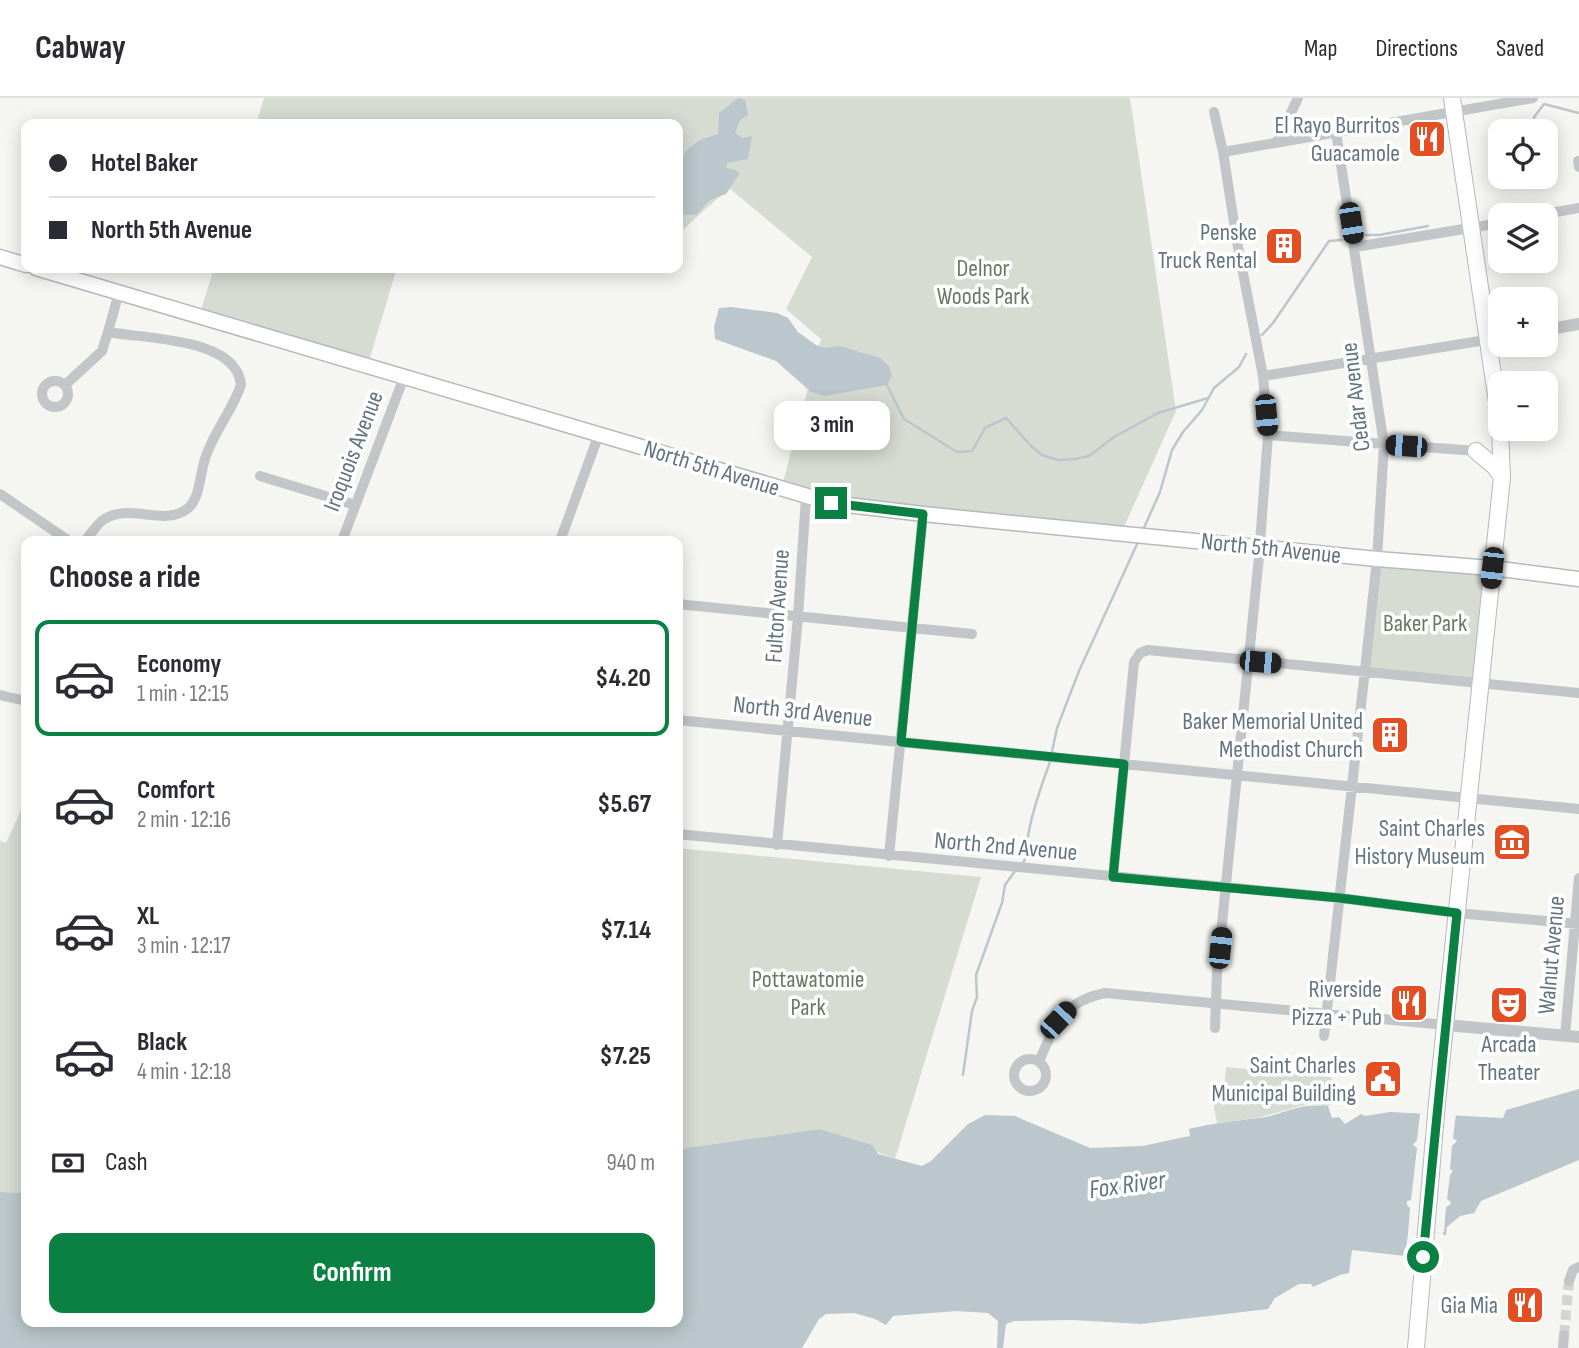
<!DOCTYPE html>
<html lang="en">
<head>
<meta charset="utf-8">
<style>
  :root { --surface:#fff; --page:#f2f2f3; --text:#2b2b33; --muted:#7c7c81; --line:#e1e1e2; --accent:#0b8043 }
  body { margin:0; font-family:"Sofia Sans Condensed",sans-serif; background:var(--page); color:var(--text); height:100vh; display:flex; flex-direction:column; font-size:26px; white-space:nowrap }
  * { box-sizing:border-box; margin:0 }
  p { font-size:23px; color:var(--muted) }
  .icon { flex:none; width:38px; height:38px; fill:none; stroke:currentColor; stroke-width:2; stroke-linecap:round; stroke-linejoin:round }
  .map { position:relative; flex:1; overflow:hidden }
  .sheet { position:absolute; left:21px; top:438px; width:662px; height:791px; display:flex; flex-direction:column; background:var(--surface); border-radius:14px; box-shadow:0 4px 18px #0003 }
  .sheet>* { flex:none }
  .guide { position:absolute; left:21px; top:21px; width:662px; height:154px; border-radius:14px; box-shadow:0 4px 18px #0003; display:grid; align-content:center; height:154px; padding:0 28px; background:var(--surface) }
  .tools { position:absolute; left:1488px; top:21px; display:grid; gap:14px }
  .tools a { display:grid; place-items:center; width:70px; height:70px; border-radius:14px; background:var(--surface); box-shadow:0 4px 18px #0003; font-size:35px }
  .end { position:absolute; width:32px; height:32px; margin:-16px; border:9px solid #0b8043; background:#fff; box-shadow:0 0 0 4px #fff }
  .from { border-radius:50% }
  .bubble { position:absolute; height:49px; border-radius:14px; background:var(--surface); box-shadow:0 4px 18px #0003; font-size:23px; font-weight:700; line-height:49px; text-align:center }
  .car { position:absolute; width:21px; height:42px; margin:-21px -10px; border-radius:9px; box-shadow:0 0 5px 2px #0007; background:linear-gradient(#222 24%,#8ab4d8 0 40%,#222 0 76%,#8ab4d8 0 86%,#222 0) }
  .guide b { display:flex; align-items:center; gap:24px; height:66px; font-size:26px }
  .guide b+b { border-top:2px solid var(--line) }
  .guide i { width:18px; height:18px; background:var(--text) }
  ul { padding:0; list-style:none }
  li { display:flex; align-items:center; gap:21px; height:116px; margin:0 14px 10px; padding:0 14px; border:4px solid transparent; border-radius:14px }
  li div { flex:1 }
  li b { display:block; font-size:26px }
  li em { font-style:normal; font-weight:700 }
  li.on { border-color:var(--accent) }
  li>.icon { width:63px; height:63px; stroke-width:1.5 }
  h2 { padding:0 28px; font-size:32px; line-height:84px }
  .pay { display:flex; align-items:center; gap:18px; height:77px; padding:0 28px; font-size:26px }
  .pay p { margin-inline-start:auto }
  .primary-button { display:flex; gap:14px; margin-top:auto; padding:14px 28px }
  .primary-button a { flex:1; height:80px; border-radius:14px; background:var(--accent); color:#fff; font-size:28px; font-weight:700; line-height:80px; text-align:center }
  header { display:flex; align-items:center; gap:42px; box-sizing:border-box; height:98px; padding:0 35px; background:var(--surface); border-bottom:2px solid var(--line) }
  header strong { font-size:33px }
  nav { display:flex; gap:38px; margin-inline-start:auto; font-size:24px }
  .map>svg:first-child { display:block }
  .green { fill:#d6dcd2 }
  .water { fill:#bbc7cc }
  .pier { fill:#f5f5f1 }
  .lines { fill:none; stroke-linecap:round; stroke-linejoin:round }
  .stream { stroke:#bbc7cc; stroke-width:2.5 }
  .minor-tunnel { stroke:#d1d5d5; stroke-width:10; stroke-dasharray:10 5; stroke-linecap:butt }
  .secondary-casing { stroke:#b4babe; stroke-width:17 }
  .primary-casing { stroke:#b5b9bd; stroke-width:18 }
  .minor { stroke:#c2c6c9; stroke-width:10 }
  .tertiary { stroke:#c2c6c9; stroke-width:12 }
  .secondary { stroke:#fff; stroke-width:14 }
  .primary { stroke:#fff; stroke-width:16 }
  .route { stroke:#0b8043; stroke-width:9 }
  .labels { text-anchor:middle; stroke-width:7; stroke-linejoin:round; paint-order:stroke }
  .poi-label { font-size:24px; fill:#647582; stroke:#fff; text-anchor:end }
  .park-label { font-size:24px; fill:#677a63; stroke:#fff }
  .street-label { font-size:24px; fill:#647582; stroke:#fff }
  .water-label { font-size:26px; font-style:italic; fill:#5f777f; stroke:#fff }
</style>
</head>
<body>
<header>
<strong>Cabway</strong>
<nav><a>Map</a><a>Directions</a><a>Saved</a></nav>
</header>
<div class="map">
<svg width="1579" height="1250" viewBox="0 0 1579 1250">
  <rect width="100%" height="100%" fill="#f5f5f1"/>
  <path class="green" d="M264,0H1130L1176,313L1123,431L853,406L782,388L821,241L786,211L812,159L729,90L677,137V26H256Z
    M214,170H397L369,263L201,212Z
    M1376,467L1483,476L1476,584L1365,574Z
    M26,701V1095L0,1094V743L6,745Z
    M677,750L981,779L895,1061L819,1031L686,1050L677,1056Z
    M1226,969L1331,979L1340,1004L1328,1008L1308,1006L1257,1020L1217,1025L1213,1003L1223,1001Z"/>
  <path class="water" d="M738,0L745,2L748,17L740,22L735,35L743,40L752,38L748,61L727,65L726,70L733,71L740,75L726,96L710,102L696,117L677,116C677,91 671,60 697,44C703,40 711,39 718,36L719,15Z
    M731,209L777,215L788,220L798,234L816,247L825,250L840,248L880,260L889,268L892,278L887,287L825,298L811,294L776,263L715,241L714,229L719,210Z
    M1579,991V1062L1481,1103L1474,1115L1460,1118L1447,1129L1446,1137H1443V1134L1408,1136L1405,1158L1352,1152L1349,1175L1340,1177L1313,1189L1311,1186H1299L1275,1200L1268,1211L1141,1226L1073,1222L1014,1223L1006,1226L1003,1250H997L998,1223L988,1215L956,1213L893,1218L886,1227L875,1221L854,1215L826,1216L819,1221L802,1250H0V1094L26,1095V1223H677V1056L686,1050L819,1031L872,1047L878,1056L922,1068L931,1063L968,1026L985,1017L1015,1018L1090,1050L1142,1048L1190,1038L1189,1031C1212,1025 1235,1023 1259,1020C1287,1016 1295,1005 1328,1008L1332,1020L1339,1019L1345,1026L1361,1016L1365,1018L1390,1014L1503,1020L1506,1012Z"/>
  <path class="pier" d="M1420,1016H1456L1453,1040L1457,1043L1452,1048L1450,1071L1453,1073L1450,1077L1447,1101L1451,1104L1450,1107L1446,1109L1444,1134L1408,1136L1410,1110L1407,1107V1103L1411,1102L1417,1050L1413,1047L1417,1042Z"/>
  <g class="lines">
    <path class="stream" d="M1536,33L1534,19L1544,6L1579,15
      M1366,137H1379L1428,128
      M1262,237L1273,225L1329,143L1341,142
      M887,287L904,321L957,354L972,353L985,330L1006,320L1031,348L1042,357L1058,362L1075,361L1089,358L1114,339L1158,315L1208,300
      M1143,432L1160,394L1172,352L1183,334L1202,312L1214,290L1239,269L1246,256
      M1052,654L1057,630L1079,573L1138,444
      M1022,767L1028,755C1023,737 1043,683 1050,664
      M963,977L972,913L977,899L976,877L1002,805L1005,787L1015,773"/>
    <path class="minor-tunnel" d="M1564,1237L1569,1183"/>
    <defs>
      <path id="secondary" d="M0,159L26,167
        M36,170L831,405L923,416L1377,461L1492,470L1579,481"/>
      <path id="primary" d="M1452,0L1500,324
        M1476,353L1494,368L1502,379
        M1416,1250L1437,1005L1502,379L1500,331"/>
    </defs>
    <use href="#secondary" class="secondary-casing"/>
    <use href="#primary" class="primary-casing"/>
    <path class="minor" d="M1214,14L1223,54L1237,144L1263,278L1268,337L1259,459L1217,875L1215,930
      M1277,44L1298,0
      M1223,54L1533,0
      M1578,63L1579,69
      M1539,117L1579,110
      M1355,149L1500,125
      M1263,278L1486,242
      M42 296a13 13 0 1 1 26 0a13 13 0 1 1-26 0Z
      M65,287L102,253L108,234
      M1268,337L1476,353
      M260,378L355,407
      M0,396L69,443
      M85,443C91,436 96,427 103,422C129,404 163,429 187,411C200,402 200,375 205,361C213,335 232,313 241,287C237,239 144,241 108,234L119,194
      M342,443L404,279
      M560,443L599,336
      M677,506L972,536
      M0,597L26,603
      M677,622L1579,711
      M677,736L1340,800L1457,815L1579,826
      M777,747L798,519L806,399
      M889,758L923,416
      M1113,779L1134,564L1140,555L1148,552L1579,595
      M1324,938L1366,563L1377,461L1384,347L1336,34
      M1565,938L1579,780
      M1014 977a16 16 0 1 1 32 0a16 16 0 1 1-32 0Z
      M1039,963C1056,926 1062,904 1105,895L1446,927
      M1569,1183L1573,1172L1579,1169
      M1563,1250L1564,1237"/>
    <path class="tertiary" d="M1545,232L1579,226
      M1446,927L1579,939"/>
    <use href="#secondary" class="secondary"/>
    <use href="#primary" class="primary"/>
  </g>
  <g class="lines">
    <path class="route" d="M831,405L923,416L901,644L1124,666L1113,779L1340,800L1457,815L1423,1159"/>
  </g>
  <defs>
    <symbol id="restaurant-square" viewBox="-11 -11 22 22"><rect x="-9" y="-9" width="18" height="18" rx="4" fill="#e34f23" stroke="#fff"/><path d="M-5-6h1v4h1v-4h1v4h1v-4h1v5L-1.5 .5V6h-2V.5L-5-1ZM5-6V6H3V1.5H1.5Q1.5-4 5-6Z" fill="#fff"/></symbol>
    <symbol id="building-square" viewBox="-11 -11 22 22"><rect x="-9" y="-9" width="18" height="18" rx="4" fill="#e34f23" stroke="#fff"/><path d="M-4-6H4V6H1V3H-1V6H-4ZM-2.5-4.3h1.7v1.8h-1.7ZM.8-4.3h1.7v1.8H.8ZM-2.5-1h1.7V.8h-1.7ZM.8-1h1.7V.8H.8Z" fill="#fff"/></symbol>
    <symbol id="museum-square" viewBox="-11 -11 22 22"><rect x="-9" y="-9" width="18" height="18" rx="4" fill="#e34f23" stroke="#fff"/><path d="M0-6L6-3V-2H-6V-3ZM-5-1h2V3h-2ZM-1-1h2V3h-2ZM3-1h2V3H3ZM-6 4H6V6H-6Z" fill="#fff"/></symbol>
    <symbol id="theatre-square" viewBox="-11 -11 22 22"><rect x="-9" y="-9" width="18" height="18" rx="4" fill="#e34f23" stroke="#fff"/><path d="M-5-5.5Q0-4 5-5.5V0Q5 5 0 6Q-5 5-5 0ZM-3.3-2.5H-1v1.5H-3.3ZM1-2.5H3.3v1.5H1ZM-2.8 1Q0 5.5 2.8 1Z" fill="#fff"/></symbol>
    <symbol id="civic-square" viewBox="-11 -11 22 22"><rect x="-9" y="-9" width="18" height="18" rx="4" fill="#e34f23" stroke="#fff"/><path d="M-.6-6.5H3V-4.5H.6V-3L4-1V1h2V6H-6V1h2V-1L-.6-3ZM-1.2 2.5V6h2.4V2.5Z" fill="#fff"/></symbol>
  </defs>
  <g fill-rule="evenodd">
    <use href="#restaurant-square" x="1405" y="19" width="44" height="44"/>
    <use href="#building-square" x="1262" y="126" width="44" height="44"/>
    <use href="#building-square" x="1368" y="615" width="44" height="44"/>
    <use href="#museum-square" x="1490" y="722" width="44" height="44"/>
    <use href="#restaurant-square" x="1387" y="883" width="44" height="44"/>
    <use href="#theatre-square" x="1487" y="885" width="44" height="44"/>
    <use href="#civic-square" x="1361" y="959" width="44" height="44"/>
    <use href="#restaurant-square" x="1503" y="1185" width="44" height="44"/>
  </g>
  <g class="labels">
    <g class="poi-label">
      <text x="1400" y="35">El Rayo Burritos<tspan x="1400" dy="28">Guacamole</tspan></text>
      <text x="1257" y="142">Penske<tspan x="1257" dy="28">Truck Rental</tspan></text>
      <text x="1363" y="631">Baker Memorial United<tspan x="1363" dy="28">Methodist Church</tspan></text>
      <text x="1485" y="738">Saint Charles<tspan x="1485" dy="28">History Museum</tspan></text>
      <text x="1382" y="899">Riverside<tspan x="1382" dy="28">Pizza + Pub</tspan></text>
      <text x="1509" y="954" text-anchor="middle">Arcada<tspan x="1509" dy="28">Theater</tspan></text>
      <text x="1356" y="975">Saint Charles<tspan x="1356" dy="28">Municipal Building</tspan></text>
      <text x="1498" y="1215">Gia Mia</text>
    </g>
    <g class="park-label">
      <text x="983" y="178">Delnor<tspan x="983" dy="28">Woods Park</tspan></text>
      <text x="1425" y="533">Baker Park</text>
      <text x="808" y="889">Pottawatomie<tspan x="808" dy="28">Park</tspan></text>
    </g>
    <g class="street-label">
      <text transform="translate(1355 299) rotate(-97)" y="8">Cedar Avenue</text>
      <text transform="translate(353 353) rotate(-69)" y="8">Iroquois Avenue</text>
      <text transform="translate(712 370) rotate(17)" y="8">North 5th Avenue</text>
      <text transform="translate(1271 450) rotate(6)" y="8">North 5th Avenue</text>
      <text transform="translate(777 508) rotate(-86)" y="8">Fulton Avenue</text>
      <text transform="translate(803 613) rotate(6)" y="8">North 3rd Avenue</text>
      <text transform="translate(1006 748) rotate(5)" y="8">North 2nd Avenue</text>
      <text transform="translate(1551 857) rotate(-85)" y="8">Walnut Avenue</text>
    </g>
    <g class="water-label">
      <text transform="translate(1127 1086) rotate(-8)" y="9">Fox River</text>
    </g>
  </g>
</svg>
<div class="tools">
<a><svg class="icon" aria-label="locate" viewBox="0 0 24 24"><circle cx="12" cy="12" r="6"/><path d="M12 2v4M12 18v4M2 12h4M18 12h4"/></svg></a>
<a><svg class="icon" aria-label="layers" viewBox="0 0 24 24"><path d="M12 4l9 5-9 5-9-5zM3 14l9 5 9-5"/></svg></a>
<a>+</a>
<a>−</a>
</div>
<i class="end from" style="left:1423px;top:1159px"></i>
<i class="end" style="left:831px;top:405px"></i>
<div class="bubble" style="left:774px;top:303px;width:116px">3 min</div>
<i class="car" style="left:1351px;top:125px;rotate:171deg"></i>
<i class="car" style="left:1266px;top:317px;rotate:175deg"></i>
<i class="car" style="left:1406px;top:348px;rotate:274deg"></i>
<i class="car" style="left:1492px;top:470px;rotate:186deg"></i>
<i class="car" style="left:1260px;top:564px;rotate:95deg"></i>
<i class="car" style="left:1220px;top:850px;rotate:6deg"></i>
<i class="car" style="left:1058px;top:922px;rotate:43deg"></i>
<div class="guide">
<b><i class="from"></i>Hotel Baker</b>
<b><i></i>North 5th Avenue</b>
</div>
<section class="sheet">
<h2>Choose a ride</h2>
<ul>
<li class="on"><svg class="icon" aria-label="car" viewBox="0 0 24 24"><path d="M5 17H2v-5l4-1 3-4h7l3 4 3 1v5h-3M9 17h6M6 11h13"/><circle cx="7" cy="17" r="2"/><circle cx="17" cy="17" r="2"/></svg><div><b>Economy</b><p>1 min · 12:15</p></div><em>$4.20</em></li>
<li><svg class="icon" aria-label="car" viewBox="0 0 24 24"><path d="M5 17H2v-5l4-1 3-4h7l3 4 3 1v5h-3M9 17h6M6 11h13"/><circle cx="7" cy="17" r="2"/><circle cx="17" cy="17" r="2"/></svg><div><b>Comfort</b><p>2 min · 12:16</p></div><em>$5.67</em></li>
<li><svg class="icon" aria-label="car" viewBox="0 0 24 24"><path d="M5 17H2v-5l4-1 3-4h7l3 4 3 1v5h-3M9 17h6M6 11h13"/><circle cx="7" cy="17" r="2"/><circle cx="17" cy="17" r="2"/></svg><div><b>XL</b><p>3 min · 12:17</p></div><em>$7.14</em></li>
<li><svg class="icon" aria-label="car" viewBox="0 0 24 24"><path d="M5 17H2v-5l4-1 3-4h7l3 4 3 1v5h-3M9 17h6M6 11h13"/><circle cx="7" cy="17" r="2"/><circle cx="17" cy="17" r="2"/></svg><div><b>Black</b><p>4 min · 12:18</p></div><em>$7.25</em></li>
</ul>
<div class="pay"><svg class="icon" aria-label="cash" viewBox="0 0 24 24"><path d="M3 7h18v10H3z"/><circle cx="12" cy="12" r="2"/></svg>Cash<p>940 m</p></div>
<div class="primary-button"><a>Confirm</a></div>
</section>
</div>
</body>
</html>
